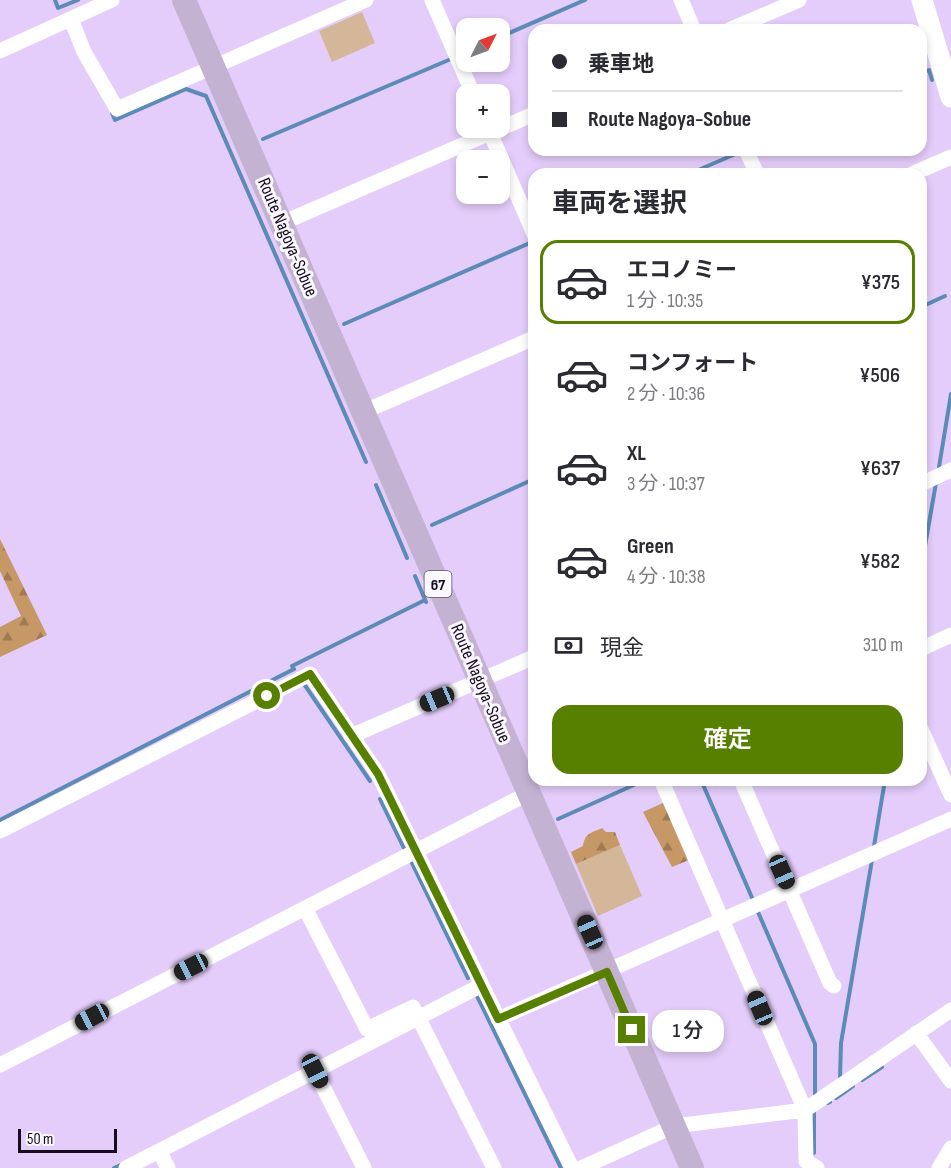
<!DOCTYPE html>
<html lang="ja">
<head>
<meta charset="utf-8">
<style>
  :root { --surface:#fff; --page:#f7f7f7; --text:#2b2b33; --muted:#7c7c81; --line:#e1e1e2; --accent:#577f00 }
  body { margin:0; font-family:"Sofia Sans Condensed","Noto Sans JP",sans-serif; background:var(--page); color:var(--text); height:100vh; display:flex; flex-direction:column; font-size:22px; white-space:nowrap }
  * { box-sizing:border-box; margin:0 }
  p { font-size:20px; color:var(--muted) }
  .icon { flex:none; width:33px; height:33px; fill:none; stroke:currentColor; stroke-width:2; stroke-linecap:round; stroke-linejoin:round }
  .map { position:relative; flex:1; overflow:hidden }
  .details { position:absolute; left:528px; top:168px; width:399px; height:618px; display:flex; flex-direction:column; background:var(--surface); border-radius:18px; box-shadow:0 3px 9px #0003 }
  .details>* { flex:none }
  .top-card { position:absolute; left:528px; top:24px; width:399px; height:132px; border-radius:18px; box-shadow:0 3px 9px #0003; display:grid; align-content:center; height:132px; padding:0 24px; background:var(--surface) }
  .needle { width:39px; rotate:48deg }
  .fabs { position:absolute; left:456px; top:18px; display:grid; gap:12px }
  .fabs a { display:grid; place-items:center; width:54px; height:54px; border-radius:12px; background:var(--surface); box-shadow:0 3px 9px #0003; font-size:30px }
  .scale { position:absolute; left:18px; bottom:15px; width:99px; box-sizing:border-box; padding-left:6px; border:3px solid #160b1f; border-top:0; font-size:16px; line-height:21px; white-space:nowrap; color:#160b1f; -webkit-text-stroke:4px #faf7fd; paint-order:stroke }
  .end { position:absolute; width:27px; height:27px; margin:-14px; border:8px solid #577f00; background:#fff; box-shadow:0 0 0 3px #fff }
  .from { border-radius:50% }
  .bubble { position:absolute; height:42px; border-radius:18px; background:var(--surface); box-shadow:0 3px 9px #0003; font-size:20px; font-weight:600; line-height:42px; text-align:center }
  .car { position:absolute; width:18px; height:36px; margin:-18px -9px; border-radius:8px; box-shadow:0 0 4px 2px #0007; background:linear-gradient(#222 24%,#8ab4d8 0 40%,#222 0 76%,#8ab4d8 0 86%,#222 0) }
  .top-card b { display:flex; align-items:center; gap:21px; height:57px; font-size:22px }
  .top-card b+b { border-top:2px solid var(--line) }
  .top-card i { width:15px; height:15px; background:var(--text) }
  ul { padding:0; list-style:none }
  li { display:flex; align-items:center; gap:18px; height:84px; margin:0 12px 9px; padding:0 12px; border:3px solid transparent; border-radius:18px }
  li div { flex:1 }
  li b { display:block; font-size:22px }
  li em { font-style:normal; font-weight:600 }
  li.on { border-color:var(--accent) }
  li>.icon { width:54px; height:54px; stroke-width:1.5 }
  h2 { padding:0 24px; font-size:27px; line-height:72px }
  .pay { display:flex; align-items:center; gap:15px; height:66px; padding:0 24px; font-size:22px }
  .pay p { margin-inline-start:auto }
  .primary-button { display:flex; gap:12px; margin-top:auto; padding:12px 24px }
  .primary-button a { flex:1; height:69px; border-radius:18px; background:var(--accent); color:#fff; font-size:24px; font-weight:600; line-height:69px; text-align:center }
  .map>svg:first-child { display:block }
  .green { fill:#d4b798 }
  .forest { fill:url(#forest-firs) }
  .lines { fill:none; stroke-linecap:round; stroke-linejoin:round }
  .stream { stroke:#5c8bb8; stroke-width:4 }
  .street { stroke:#fff; stroke-width:15 }
  .secondary { stroke:#fff; stroke-width:21 }
  .primary { stroke:#c4b2d3; stroke-width:24 }
  .route { stroke:#577f00; stroke-width:8 }
  .labels { text-anchor:middle; stroke-width:6; stroke-linejoin:round; paint-order:stroke }
  .shield { fill:#faf7fd; stroke:#5a5262; stroke-width:1.5 }
  .shield-label { font-size:16px; font-weight:bold; fill:#160b1f }
  .street-label { font-size:18px; fill:#160b1f; stroke:#faf7fd }
</style>
</head>
<body>
<div class="map">
<svg width="951" height="1168" viewBox="0 0 951 1168">
  <defs>
    <pattern id="forest-firs" width="22" height="20" patternUnits="userSpaceOnUse" patternTransform="scale(1.5)"><rect width="22" height="20" fill="#c59866"/><path d="M5 1l3.5 6h-7zM16 11l3.5 6h-7z" fill="#9f7a53"/></pattern>
  </defs>
  <rect width="100%" height="100%" fill="#e4cdfa"/>
  <path class="green" d="M362,12L375,43L332,62L319,31Z
    M620,845L642,896L598,916L576,864Z"/>
  <path class="forest" d="M0,539L47,635L0,657V627L21,616L0,571Z
    M665,802L689,860L672,867L643,812Z
    M602,828L606,832H615L620,845L576,864L571,852L583,846C585,833 591,833 602,828Z"/>
  <g class="lines">
    <path class="stream" d="M55,0L58,8L78,0
      M500,37L585,0
      M464,53L466,52
      M921,73L929,70L932,80
      M112,113L115,120L186,89L206,96L366,462
      M263,139L451,59
      M689,174L740,152
      M921,307L945,296
      M344,324L532,242
      M939,467L951,394
      M376,485L407,558
      M432,525L534,479
      M921,569L936,483
      M415,576L426,602
      M304,684L370,781
      M701,780L753,900
      M380,799L404,848
      M558,819L645,780
      M0,820L294,669L292,666L425,600
      M874,846L885,780
      M412,863L468,978
      M758,912L815,1044V1095
      M476,994L561,1168
      M840,1078L841,1043L872,860
      M862,1080L882,1067
      M836,1098L853,1086
      M828,1103L830,1102
      M814,1153V1111
      M114,1168L123,1164"/>
    <path class="street" d="M432,0L473,94
      M681,0L694,30
      M71,19L84,52L117,109L366,0
      M729,30L799,0
      M0,51L112,0
      M488,128L534,234
      M746,150L757,174
      M912,174L951,157
      M282,223L534,114
      M363,412L534,338
      M921,484L951,470
      M921,649L951,635
      M921,729L951,795
      M351,736L534,657
      M667,780L662,782L805,1110L806,1161L817,1168
      M741,780L830,983L834,986
      M0,831L310,674L378,774L572,1168
      M305,908L367,1029L413,1007L494,1168
      M498,1019L951,819
      M916,1033L951,1081
      M0,1065L529,793
      M315,1071L364,1168
      M159,1151L168,1168
      M126,1168L482,985
      M581,1168L674,1126L805,1110L951,1010
      M939,1168L951,1148"/>
    <path class="secondary" d="M922,0L951,97"/>
    <path class="primary" d="M184,0L692,1168"/>
  </g>
  <g class="lines">
    <path class="route" d="M267,696L310,674L378,774L498,1019L607,972L632,1030"/>
  </g>
  <g class="labels">
    <rect class="shield" x="424.5" y="571" width="27" height="26" rx="4.5"/>
    <g class="shield-label">
      <text x="438" y="590">67</text>
    </g>
    <g class="street-label">
      <text transform="translate(288 237) rotate(67)" y="6">Route Nagoya-Sobue</text>
      <text transform="translate(481 683) rotate(67)" y="6">Route Nagoya-Sobue</text>
    </g>
  </g>
</svg>
<div class="fabs">
<a><svg class="needle" viewBox="-14 -14 28 28"><path d="M0-13l5 13h-10z" fill="#e53935"/><path d="M0 13l5-13h-10z" fill="#7c7c81"/></svg></a>
<a>+</a>
<a>−</a>
</div>
<div class="scale">50 m</div>
<i class="end from" style="left:267px;top:696px"></i>
<i class="end" style="left:632px;top:1030px"></i>
<div class="bubble" style="left:652px;top:1010px;width:72px">1 分</div>
<i class="car" style="left:437px;top:699px;rotate:247deg"></i>
<i class="car" style="left:782px;top:872px;rotate:156deg"></i>
<i class="car" style="left:590px;top:932px;rotate:336deg"></i>
<i class="car" style="left:191px;top:967px;rotate:243deg"></i>
<i class="car" style="left:760px;top:1008px;rotate:337deg"></i>
<i class="car" style="left:92px;top:1017px;rotate:242deg"></i>
<i class="car" style="left:315px;top:1071px;rotate:153deg"></i>
<div class="top-card">
<b><i class="from"></i>乗車地</b>
<b><i></i>Route Nagoya-Sobue</b>
</div>
<section class="details">
<h2>車両を選択</h2>
<ul>
<li class="on"><svg class="icon" aria-label="car" viewBox="0 0 24 24"><path d="M5 17H2v-5l4-1 3-4h7l3 4 3 1v5h-3M9 17h6M6 11h13"/><circle cx="7" cy="17" r="2"/><circle cx="17" cy="17" r="2"/></svg><div><b>エコノミー</b><p>1 分 · 10:35</p></div><em>¥375</em></li>
<li><svg class="icon" aria-label="car" viewBox="0 0 24 24"><path d="M5 17H2v-5l4-1 3-4h7l3 4 3 1v5h-3M9 17h6M6 11h13"/><circle cx="7" cy="17" r="2"/><circle cx="17" cy="17" r="2"/></svg><div><b>コンフォート</b><p>2 分 · 10:36</p></div><em>¥506</em></li>
<li><svg class="icon" aria-label="car" viewBox="0 0 24 24"><path d="M5 17H2v-5l4-1 3-4h7l3 4 3 1v5h-3M9 17h6M6 11h13"/><circle cx="7" cy="17" r="2"/><circle cx="17" cy="17" r="2"/></svg><div><b>XL</b><p>3 分 · 10:37</p></div><em>¥637</em></li>
<li><svg class="icon" aria-label="car" viewBox="0 0 24 24"><path d="M5 17H2v-5l4-1 3-4h7l3 4 3 1v5h-3M9 17h6M6 11h13"/><circle cx="7" cy="17" r="2"/><circle cx="17" cy="17" r="2"/></svg><div><b>Green</b><p>4 分 · 10:38</p></div><em>¥582</em></li>
</ul>
<div class="pay"><svg class="icon" aria-label="cash" viewBox="0 0 24 24"><path d="M3 7h18v10H3z"/><circle cx="12" cy="12" r="2"/></svg>現金<p>310 m</p></div>
<div class="primary-button"><a>確定</a></div>
</section>
</div>
</body>
</html>
